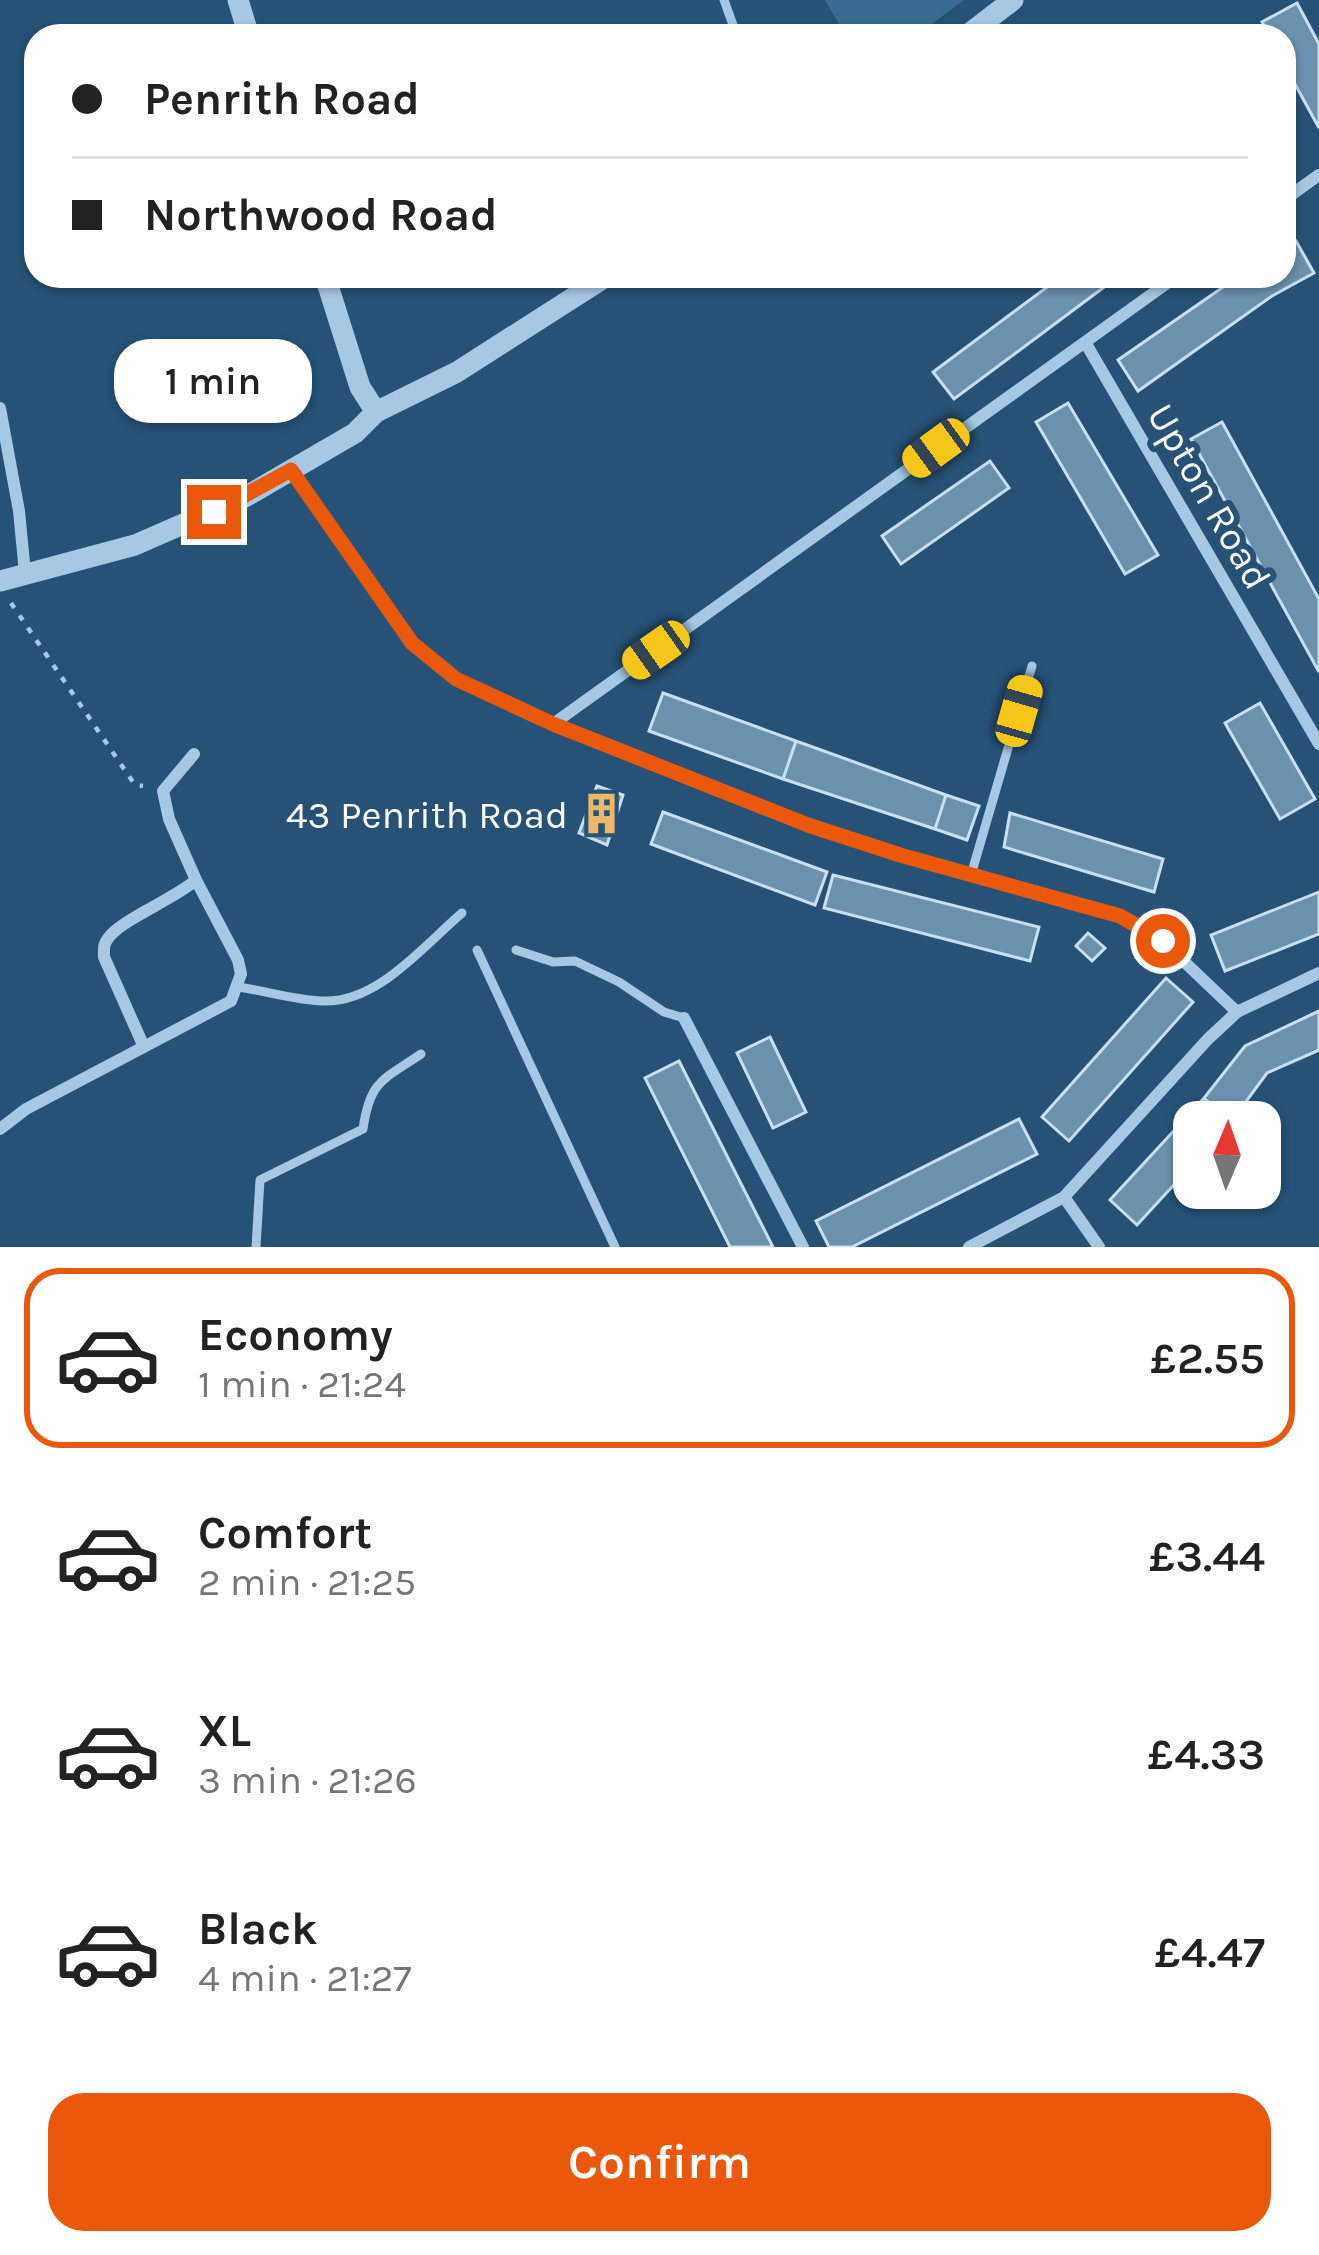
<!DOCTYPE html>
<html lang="en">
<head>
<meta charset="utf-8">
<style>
  :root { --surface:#fff; --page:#f2f2f2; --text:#222; --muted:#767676; --line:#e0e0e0; --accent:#ea580c }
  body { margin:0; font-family:Karla,sans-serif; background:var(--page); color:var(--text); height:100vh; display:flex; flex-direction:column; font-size:45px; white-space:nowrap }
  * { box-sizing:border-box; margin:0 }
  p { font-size:39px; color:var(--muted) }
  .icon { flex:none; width:66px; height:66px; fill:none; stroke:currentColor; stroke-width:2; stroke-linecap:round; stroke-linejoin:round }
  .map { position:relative; height:1247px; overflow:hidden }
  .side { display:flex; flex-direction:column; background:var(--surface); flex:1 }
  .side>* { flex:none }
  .hud { position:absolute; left:24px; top:24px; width:1272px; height:264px; border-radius:36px; box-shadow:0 3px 9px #0004; display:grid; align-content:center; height:264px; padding:0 48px; background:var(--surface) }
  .needle { width:78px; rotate:2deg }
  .controls { position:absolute; left:1173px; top:1101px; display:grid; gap:24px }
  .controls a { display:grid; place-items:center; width:108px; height:108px; border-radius:24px; background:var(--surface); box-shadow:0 3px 9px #0004; font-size:60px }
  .end { position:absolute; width:54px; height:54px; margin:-27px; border:15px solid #ea580c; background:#fff; box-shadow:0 0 0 6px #fff }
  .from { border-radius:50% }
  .bubble { position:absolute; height:84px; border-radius:36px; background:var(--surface); box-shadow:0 3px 9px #0004; font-size:39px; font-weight:600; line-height:84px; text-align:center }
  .car { position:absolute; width:36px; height:72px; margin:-36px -18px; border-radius:15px; box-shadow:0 0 9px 3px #0007; background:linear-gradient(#f5c518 24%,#345 0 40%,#f5c518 0 76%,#345 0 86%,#f5c518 0) }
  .hud b { display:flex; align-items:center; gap:42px; height:114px; font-size:45px }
  .hud b+b { border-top:3px solid var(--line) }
  .hud i { width:30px; height:30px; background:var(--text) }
  ul { padding:21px 0 0; list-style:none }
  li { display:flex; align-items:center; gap:36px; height:180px; margin:0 24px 18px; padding:0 24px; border:6px solid transparent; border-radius:36px }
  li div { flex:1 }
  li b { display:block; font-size:45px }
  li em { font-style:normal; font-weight:600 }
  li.on { border-color:var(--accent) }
  li>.icon { width:108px; height:108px; stroke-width:1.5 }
  .button { display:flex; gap:24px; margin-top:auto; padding:24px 48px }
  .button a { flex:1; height:138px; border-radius:36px; background:var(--accent); color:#fff; font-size:48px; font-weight:600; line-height:138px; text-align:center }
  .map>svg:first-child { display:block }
  .green { fill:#396c93 }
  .building { fill:#6a91ae; stroke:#c8e0f2; stroke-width:3 }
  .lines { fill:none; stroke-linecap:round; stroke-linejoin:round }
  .path { stroke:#a6c8e2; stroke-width:4.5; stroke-dasharray:6 9; stroke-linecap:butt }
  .service { stroke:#a6c8e2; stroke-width:9 }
  .minor { stroke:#a6c8e2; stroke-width:12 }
  .tertiary { stroke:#a6c8e2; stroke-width:21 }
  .route { stroke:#ea580c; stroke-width:15 }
  .labels { text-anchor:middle; stroke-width:12; stroke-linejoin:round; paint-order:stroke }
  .street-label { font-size:39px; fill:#fff; stroke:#255276 }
  .poi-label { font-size:39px; fill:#fff; stroke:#255276; text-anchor:end }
</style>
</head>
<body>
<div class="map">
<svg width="1319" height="1247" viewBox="0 0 1319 1247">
  <rect width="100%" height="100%" fill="#255276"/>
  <path class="green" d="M825,0H964L916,36H846Z"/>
  <path class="building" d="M1297,3L1319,44V128L1284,64V36H1269L1262,22Z
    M1296,241L1314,273L1272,296L1138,391L1118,360L1239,276H1284V248Z
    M1062,276H1119L954,399L933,372Z
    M1068,403L1158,555L1125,574L1036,422Z
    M1222,422L1319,599V672L1191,439Z
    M990,461L1009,488L901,564L882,536Z
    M663,693L796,741L783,779L649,731Z
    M1260,703L1315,799L1280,819L1225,723Z
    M796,741L946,795L935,829L783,779Z
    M597,786L623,795L607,845L579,833Z
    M946,795L979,806L967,840L935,829Z
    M663,812L827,872L815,905L651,844Z
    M1010,813L1163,859L1154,892L1004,847Z
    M833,875L1039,927L1030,961L824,908Z
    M1319,892V934L1225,971L1211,935Z
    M1088,933L1105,948L1092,961L1076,946Z
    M1166,978L1193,1002L1069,1141L1042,1117Z
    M1319,1011V1050L1267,1073L1231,1122L1204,1098L1245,1046Z
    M770,1037L806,1112L773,1128L737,1053Z
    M679,1061L773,1247H730L645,1078Z
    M1204,1098L1230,1122H1194V1163L1137,1225L1110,1200Z
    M1019,1119L1037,1154L852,1247H829L816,1221Z"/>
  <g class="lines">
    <path class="path" d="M11,603L135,785L143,786"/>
    <path class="service" d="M724,0L737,36
      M971,875L1032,666
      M477,950L615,1247
      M516,950L553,962L575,961L619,982L664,1012L684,1018
      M238,987C266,991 295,1000 322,1001C377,1004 423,946 462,913
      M256,1247L260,1180L363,1129C370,1080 383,1080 421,1054"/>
    <path class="minor" d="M1284,200L1319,175
      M1085,342L1319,744
      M0,408L19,511L25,573
      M291,471L412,643L456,679L553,724L808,825L933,864L1121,916L1153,932L1237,1012
      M553,724L1177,276
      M684,1018L803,1247
      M144,1047L104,957C104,947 103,945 109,937C123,919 174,899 196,880
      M0,1129L26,1109L231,1001L241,974L238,960L196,880L169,819L163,791L194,754
      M1064,1197L1099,1247
      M969,1247L1064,1197L1208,1039L1237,1012L1319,973"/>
    <path class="tertiary" d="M238,0L249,36
      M966,36L1013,0
      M325,276L360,387L376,412
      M0,581L135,545L245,497L355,433L376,412L457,372L607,276"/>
  </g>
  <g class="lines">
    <path class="route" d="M214,512L291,470L412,643L456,679L553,724L808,825L900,855L1120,916L1163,941"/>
  </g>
  <defs>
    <symbol id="building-bare" viewBox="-9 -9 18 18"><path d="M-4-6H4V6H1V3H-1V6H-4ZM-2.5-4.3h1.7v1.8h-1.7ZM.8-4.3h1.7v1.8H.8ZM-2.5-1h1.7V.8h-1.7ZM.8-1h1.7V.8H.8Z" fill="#ebb76a" stroke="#255276" stroke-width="2.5" paint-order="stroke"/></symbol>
  </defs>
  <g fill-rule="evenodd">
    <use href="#building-bare" x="572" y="784" width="59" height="59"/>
  </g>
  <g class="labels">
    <g class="street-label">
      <text transform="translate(1210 496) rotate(60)" y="14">Upton Road</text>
    </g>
    <g class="poi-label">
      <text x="568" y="828">43 Penrith Road</text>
    </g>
  </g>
</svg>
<div class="controls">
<a><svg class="needle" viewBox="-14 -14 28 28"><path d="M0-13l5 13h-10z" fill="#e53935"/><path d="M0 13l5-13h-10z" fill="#767676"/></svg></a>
</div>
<i class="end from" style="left:1163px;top:941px"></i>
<i class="end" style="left:214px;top:512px"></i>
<div class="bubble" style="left:114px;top:339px;width:198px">1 min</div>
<i class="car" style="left:936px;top:448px;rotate:234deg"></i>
<i class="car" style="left:656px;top:650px;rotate:235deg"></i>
<i class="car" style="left:1019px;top:711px;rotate:16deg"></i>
<div class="hud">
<b><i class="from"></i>Penrith Road</b>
<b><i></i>Northwood Road</b>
</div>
</div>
<section class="side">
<ul>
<li class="on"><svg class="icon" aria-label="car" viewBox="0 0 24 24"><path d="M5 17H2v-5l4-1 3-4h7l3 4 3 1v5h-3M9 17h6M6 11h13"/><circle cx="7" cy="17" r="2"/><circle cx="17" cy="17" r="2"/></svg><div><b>Economy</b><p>1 min · 21:24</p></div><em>£2.55</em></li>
<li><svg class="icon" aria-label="car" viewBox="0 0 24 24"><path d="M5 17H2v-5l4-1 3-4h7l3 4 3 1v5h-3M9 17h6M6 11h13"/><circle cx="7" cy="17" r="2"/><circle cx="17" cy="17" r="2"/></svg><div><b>Comfort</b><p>2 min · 21:25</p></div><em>£3.44</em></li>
<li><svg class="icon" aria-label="car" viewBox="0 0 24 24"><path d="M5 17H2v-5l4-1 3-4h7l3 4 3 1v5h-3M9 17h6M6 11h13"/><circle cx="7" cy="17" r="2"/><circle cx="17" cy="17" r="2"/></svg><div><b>XL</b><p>3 min · 21:26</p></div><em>£4.33</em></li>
<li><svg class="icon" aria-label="car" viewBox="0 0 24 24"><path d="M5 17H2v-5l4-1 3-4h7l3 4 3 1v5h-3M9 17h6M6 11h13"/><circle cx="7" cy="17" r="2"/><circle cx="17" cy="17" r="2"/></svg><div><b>Black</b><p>4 min · 21:27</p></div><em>£4.47</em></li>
</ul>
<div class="button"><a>Confirm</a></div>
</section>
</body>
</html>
